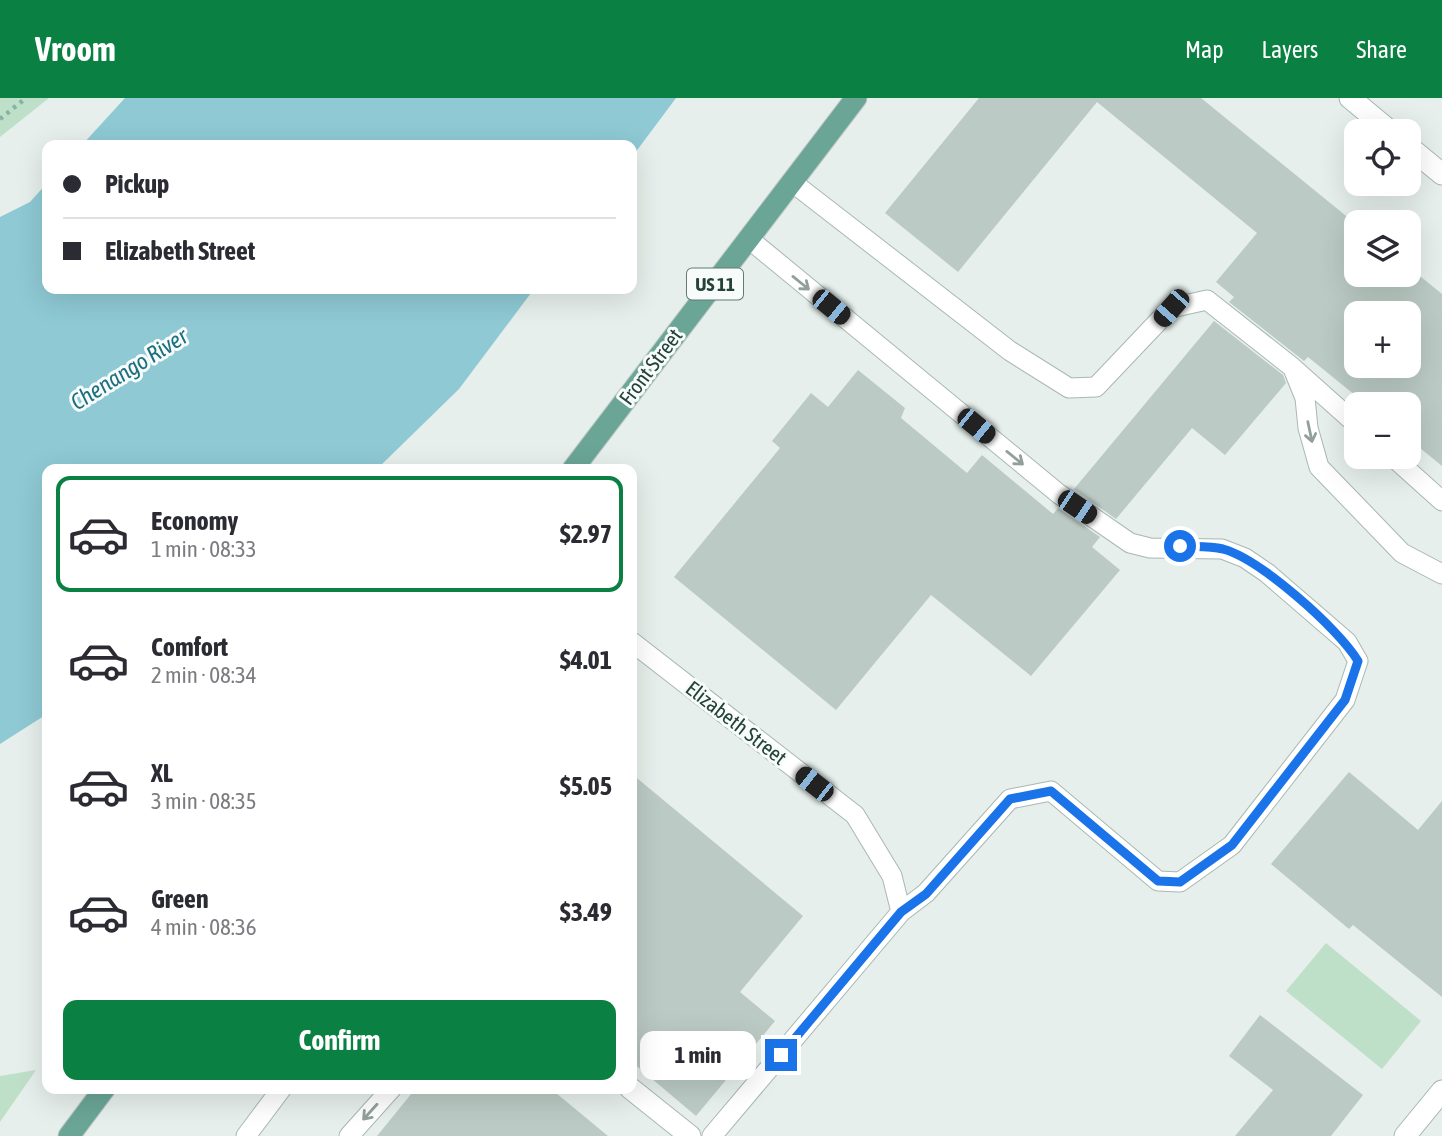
<!DOCTYPE html>
<html lang="en">
<head>
<meta charset="utf-8">
<style>
  :root { --surface:#fff; --page:#f2f2f3; --text:#2b2b33; --muted:#7c7c81; --line:#e1e1e2; --accent:#0b8043 }
  body { margin:0; font-family:"Asap Condensed",sans-serif; background:var(--page); color:var(--text); height:100vh; display:flex; flex-direction:column; font-size:26px; white-space:nowrap }
  * { box-sizing:border-box; margin:0 }
  p { font-size:23px; color:var(--muted) }
  .icon { flex:none; width:38px; height:38px; fill:none; stroke:currentColor; stroke-width:2; stroke-linecap:round; stroke-linejoin:round }
  .map { position:relative; flex:1; overflow:hidden }
  .panel { position:absolute; left:42px; top:366px; width:595px; height:630px; display:flex; flex-direction:column; background:var(--surface); border-radius:14px; box-shadow:0 7px 28px #0002 }
  .panel>* { flex:none }
  .hud { position:absolute; left:42px; top:42px; width:595px; height:154px; border-radius:14px; box-shadow:0 7px 28px #0002; display:grid; align-content:center; height:154px; padding:0 21px; background:var(--surface) }
  .controls { position:absolute; left:1344px; top:21px; display:grid; gap:14px }
  .controls a { display:grid; place-items:center; width:77px; height:77px; border-radius:14px; background:var(--surface); box-shadow:0 7px 28px #0002; font-size:35px }
  .end { position:absolute; width:32px; height:32px; margin:-16px; border:9px solid #1a73e8; background:#fff; box-shadow:0 0 0 4px #fff }
  .from { border-radius:50% }
  .bubble { position:absolute; height:49px; border-radius:14px; background:var(--surface); box-shadow:0 7px 28px #0002; font-size:23px; font-weight:700; line-height:49px; text-align:center }
  .car { position:absolute; width:21px; height:42px; margin:-21px -10px; border-radius:9px; box-shadow:0 0 5px 2px #0007; background:linear-gradient(#222 24%,#8ab4d8 0 40%,#222 0 76%,#8ab4d8 0 86%,#222 0) }
  .hud b { display:flex; align-items:center; gap:24px; height:66px; font-size:26px }
  .hud b+b { border-top:2px solid var(--line) }
  .hud i { width:18px; height:18px; background:var(--text) }
  ul { padding:12px 0 0; list-style:none }
  li { display:flex; align-items:center; gap:21px; height:116px; margin:0 14px 10px; padding:0 7px; border:4px solid transparent; border-radius:14px }
  li div { flex:1 }
  li b { display:block; font-size:26px }
  li em { font-style:normal; font-weight:700 }
  li.on { border-color:var(--accent) }
  li>.icon { width:63px; height:63px; stroke-width:1.5 }
  .primary-button { display:flex; gap:14px; margin-top:auto; padding:14px 21px }
  .primary-button a { flex:1; height:80px; border-radius:14px; background:var(--accent); color:#fff; font-size:28px; font-weight:700; line-height:80px; text-align:center }
  header { display:flex; align-items:center; gap:42px; box-sizing:border-box; height:98px; padding:0 35px; background:var(--accent); color:#fff }
  header strong { font-size:33px }
  nav { display:flex; gap:38px; margin-inline-start:auto; font-size:24px }
  .map>svg:first-child { display:block }
  .green { fill:#bfe0c8 }
  .water { fill:#8ec9d4 }
  .building { fill:#bbcac4; fill-rule:evenodd }
  .lines { fill:none; stroke-linecap:round; stroke-linejoin:round }
  .service-casing { stroke:#a8b8b2; stroke-width:21 }
  .minor-casing { stroke:#a8b8b2; stroke-width:23 }
  .primary-casing { stroke:#c2cac8; stroke-width:23 }
  .path { stroke:#86b3a5; stroke-width:4.5; stroke-dasharray:3.5 5; stroke-linecap:butt }
  .service { stroke:#fff; stroke-width:19 }
  .minor { stroke:#fff; stroke-width:21 }
  .primary { stroke:#6aa596; stroke-width:21 }
  .oneway { stroke:#92a09c }
  .route { stroke:#1a73e8; stroke-width:9 }
  .labels { text-anchor:middle; stroke-width:6; stroke-linejoin:round; paint-order:stroke }
  .shield { fill:#f7fbf9; stroke:#637a73; stroke-width:2 }
  .shield-label { font-size:19px; font-weight:bold; fill:#24423a }
  .street-label { font-size:21px; fill:#24423a; stroke:#f7fbf9 }
  .water-label { font-size:23px; font-style:italic; fill:#1c6f80; stroke:#f7fbf9 }
</style>
</head>
<body>
<header>
<strong>Vroom</strong>
<nav><a>Map</a><a>Layers</a><a>Share</a></nav>
</header>
<div class="map">
<svg width="1442" height="1038" viewBox="0 0 1442 1038">
  <rect width="100%" height="100%" fill="#e6efeb"/>
  <path class="green" d="M0,0H49L0,39Z
    M1326,845L1421,923L1382,971L1286,893Z
    M36,972L0,1024V978Z"/>
  <path class="water" d="M125,0H676L632,59V47H82Z
    M47,85V191H534L459,291L377,371H47V616L0,646V119L30,104Z"/>
  <path class="building" d="M979,0H1201L1356,126V177H1409V169L1442,196V368L1409,341V306H1366L1308,259L1304,263L1229,204L1234,199L1216,184L1257,135L1097,4L958,174L885,115ZM1356,215H1409V268H1356Z
    M1214,223L1283,277L1286,285L1225,357L1192,330L1116,421L1074,391Z
    M858,272L905,310L901,320L967,375L982,357L1053,416L1058,410L1100,439L1092,449L1120,472L1031,578L931,497L836,612L674,479L780,350L772,343L811,295L828,309Z
    M1349,674L1418,732L1442,703V899L1353,827L1349,831L1271,766Z
    M632,676L803,818L740,894L775,923L696,1018L632,964Z
    M1260,917L1363,997L1331,1038H1235L1273,992L1229,958Z
    M416,990H550L608,1038H377Z"/>
  <g class="lines">
    <defs>
      <path id="service" d="M792,84L1010,253L1069,290L1096,289L1171,210L1207,202L1292,269L1356,326
        M749,141L1059,396L1130,445L1150,450L1222,451L1245,460L1267,475L1347,544L1358,563L1345,602L1232,747L1180,784L1158,783L1051,693L1010,701L926,795L901,814
        M1294,273L1305,300L1308,330L1319,369L1402,455L1442,476
        M1393,359L1442,403
        M632,544L855,717L892,778L901,814L712,1038
        M246,1038L282,990
        M349,1038L392,990"/>
      <path id="minor" d="M1350,0L1390,33
        M1409,49L1442,76
        M630,990L690,1038
        M1405,1038L1442,993"/>
      <path id="primary" d="M573,371L856,0
        M69,1038L105,990"/>
    </defs>
    <use href="#service" class="service-casing"/>
    <use href="#minor" class="minor-casing"/>
    <use href="#primary" class="primary-casing"/>
    <path class="path" d="M0,21L26,0"/>
    <use href="#service" class="service"/>
    <use href="#minor" class="minor"/>
    <use href="#primary" class="primary"/>
  </g>
  <defs><path id="oneway-shaft" d="M-6 0H5M1.5-3L5.5 0L1.5 3" fill="none" stroke-width="1.6" stroke-linecap="round" stroke-linejoin="round" transform="scale(1.75)"/></defs>
  <g class="oneway">
    <use href="#oneway-shaft" transform="translate(801 185) rotate(39)"/>
    <use href="#oneway-shaft" transform="translate(1310 334) rotate(78)"/>
    <use href="#oneway-shaft" transform="translate(1015 360) rotate(39)"/>
    <use href="#oneway-shaft" transform="translate(370 1014) rotate(132)"/>
  </g>
  <g class="lines">
    <path class="route" d="M781,957L901,814L926,796L1010,701L1051,693L1158,783L1180,784L1232,747L1345,602L1358,563C1338,530 1260,461 1223,451C1209,448 1193,449 1180,448"/>
  </g>
  <g class="labels">
    <rect class="shield" x="687" y="170.5" width="56" height="31" rx="5"/>
    <g class="shield-label">
      <text x="715" y="193">US 11</text>
    </g>
    <g class="street-label">
      <text transform="translate(651 269) rotate(-53)" y="7">Front Street</text>
      <text transform="translate(736 625) rotate(38)" y="7">Elizabeth Street</text>
    </g>
    <g class="water-label">
      <text transform="translate(129 271) rotate(-32)" y="8">Chenango River</text>
    </g>
  </g>
</svg>
<div class="controls">
<a><svg class="icon" aria-label="locate" viewBox="0 0 24 24"><circle cx="12" cy="12" r="6"/><path d="M12 2v4M12 18v4M2 12h4M18 12h4"/></svg></a>
<a><svg class="icon" aria-label="layers" viewBox="0 0 24 24"><path d="M12 4l9 5-9 5-9-5zM3 14l9 5 9-5"/></svg></a>
<a>+</a>
<a>−</a>
</div>
<i class="end from" style="left:1180px;top:448px"></i>
<i class="end" style="left:781px;top:957px"></i>
<div class="bubble" style="left:640px;top:933px;width:116px">1 min</div>
<i class="car" style="left:831px;top:209px;rotate:129deg"></i>
<i class="car" style="left:1171px;top:210px;rotate:221deg"></i>
<i class="car" style="left:976px;top:328px;rotate:129deg"></i>
<i class="car" style="left:1077px;top:409px;rotate:124deg"></i>
<i class="car" style="left:814px;top:686px;rotate:308deg"></i>
<div class="hud">
<b><i class="from"></i>Pickup</b>
<b><i></i>Elizabeth Street</b>
</div>
<section class="panel">
<ul>
<li class="on"><svg class="icon" aria-label="car" viewBox="0 0 24 24"><path d="M5 17H2v-5l4-1 3-4h7l3 4 3 1v5h-3M9 17h6M6 11h13"/><circle cx="7" cy="17" r="2"/><circle cx="17" cy="17" r="2"/></svg><div><b>Economy</b><p>1 min · 08:33</p></div><em>$2.97</em></li>
<li><svg class="icon" aria-label="car" viewBox="0 0 24 24"><path d="M5 17H2v-5l4-1 3-4h7l3 4 3 1v5h-3M9 17h6M6 11h13"/><circle cx="7" cy="17" r="2"/><circle cx="17" cy="17" r="2"/></svg><div><b>Comfort</b><p>2 min · 08:34</p></div><em>$4.01</em></li>
<li><svg class="icon" aria-label="car" viewBox="0 0 24 24"><path d="M5 17H2v-5l4-1 3-4h7l3 4 3 1v5h-3M9 17h6M6 11h13"/><circle cx="7" cy="17" r="2"/><circle cx="17" cy="17" r="2"/></svg><div><b>XL</b><p>3 min · 08:35</p></div><em>$5.05</em></li>
<li><svg class="icon" aria-label="car" viewBox="0 0 24 24"><path d="M5 17H2v-5l4-1 3-4h7l3 4 3 1v5h-3M9 17h6M6 11h13"/><circle cx="7" cy="17" r="2"/><circle cx="17" cy="17" r="2"/></svg><div><b>Green</b><p>4 min · 08:36</p></div><em>$3.49</em></li>
</ul>
<div class="primary-button"><a>Confirm</a></div>
</section>
</div>
</body>
</html>
